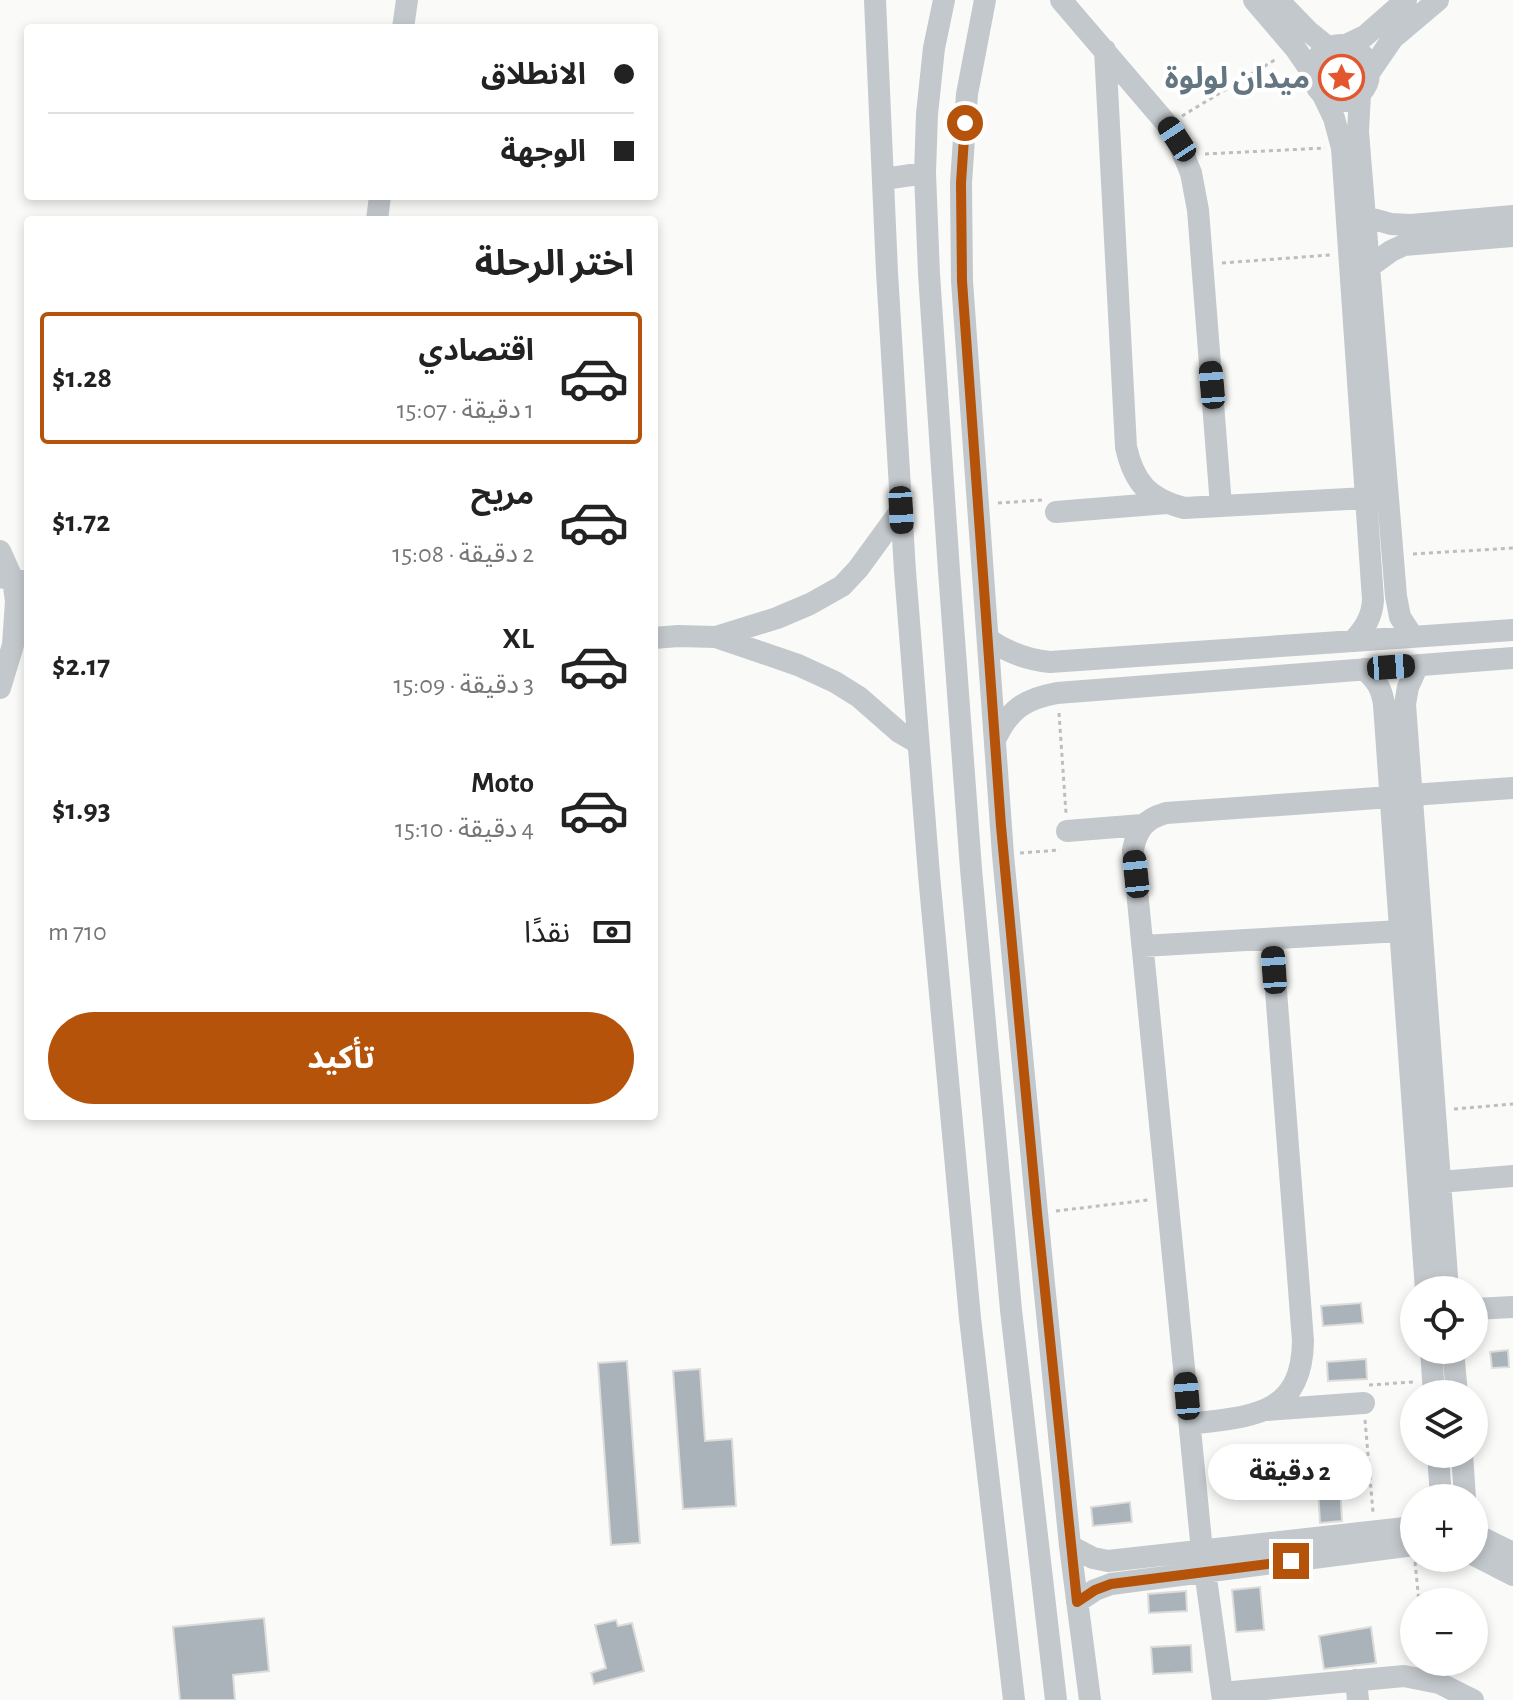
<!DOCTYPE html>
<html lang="ar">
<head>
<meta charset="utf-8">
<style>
  :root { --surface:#fff; --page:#f2f2f2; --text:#222; --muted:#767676; --line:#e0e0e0; --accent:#b45309 }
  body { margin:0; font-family:"Alegreya Sans","Noto Sans Arabic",sans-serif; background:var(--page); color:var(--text); direction:rtl; height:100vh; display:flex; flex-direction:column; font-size:30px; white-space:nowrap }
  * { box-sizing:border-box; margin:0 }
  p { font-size:26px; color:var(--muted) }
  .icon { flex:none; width:44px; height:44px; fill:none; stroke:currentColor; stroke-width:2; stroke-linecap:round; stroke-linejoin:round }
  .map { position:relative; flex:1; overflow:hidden; direction:ltr }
  .drawer { position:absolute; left:24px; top:216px; width:634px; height:904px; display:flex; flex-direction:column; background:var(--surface); border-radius:8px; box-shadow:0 4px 12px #0003; direction:rtl }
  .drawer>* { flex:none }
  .hud { position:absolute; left:24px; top:24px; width:634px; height:176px; border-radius:8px; box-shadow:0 4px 12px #0003; direction:rtl; display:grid; align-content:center; height:176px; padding:0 24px; background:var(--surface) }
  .buttons { position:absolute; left:1400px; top:1276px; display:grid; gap:16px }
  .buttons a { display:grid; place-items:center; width:88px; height:88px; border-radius:50%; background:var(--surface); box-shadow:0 4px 12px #0003; font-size:40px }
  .end { position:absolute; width:36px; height:36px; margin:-18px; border:10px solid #b45309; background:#fff; box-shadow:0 0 0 4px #fff }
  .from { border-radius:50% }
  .bubble { position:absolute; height:56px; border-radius:28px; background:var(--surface); box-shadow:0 4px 12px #0003; font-size:26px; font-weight:700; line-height:56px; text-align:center; direction:rtl }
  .car { position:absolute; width:24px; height:48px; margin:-24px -12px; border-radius:10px; box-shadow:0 0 6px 2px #0007; background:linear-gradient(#222 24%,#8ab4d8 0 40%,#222 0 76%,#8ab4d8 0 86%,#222 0) }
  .hud b { display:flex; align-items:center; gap:28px; height:76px; font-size:30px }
  .hud b+b { border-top:2px solid var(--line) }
  .hud i { width:20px; height:20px; background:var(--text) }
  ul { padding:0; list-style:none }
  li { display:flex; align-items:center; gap:24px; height:132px; margin:0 16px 12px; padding:0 8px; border:4px solid transparent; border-radius:8px }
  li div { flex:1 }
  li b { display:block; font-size:30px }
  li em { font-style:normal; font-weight:700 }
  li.selected { border-color:var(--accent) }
  li>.icon { width:72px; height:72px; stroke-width:1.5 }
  h2 { padding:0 24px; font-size:36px; line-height:96px }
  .pay { display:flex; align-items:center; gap:20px; height:88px; padding:0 24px; font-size:30px }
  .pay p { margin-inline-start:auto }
  .action { display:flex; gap:16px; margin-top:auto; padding:16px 24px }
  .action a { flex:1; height:92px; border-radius:48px; background:var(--accent); color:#fff; font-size:32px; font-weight:700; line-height:92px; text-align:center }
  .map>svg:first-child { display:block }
  .building { fill:#aab3b9; stroke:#dcdcda; stroke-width:2 }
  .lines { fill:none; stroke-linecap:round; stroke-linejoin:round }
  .path { stroke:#bbbfc2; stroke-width:3; stroke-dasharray:4 4; stroke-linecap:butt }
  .minor { stroke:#c3c8cc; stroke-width:22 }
  .route { stroke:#b45309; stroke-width:10 }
  .labels { text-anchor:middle; stroke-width:8; stroke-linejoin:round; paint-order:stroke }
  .poi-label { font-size:30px; font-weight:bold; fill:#657683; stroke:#fff; text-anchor:end }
</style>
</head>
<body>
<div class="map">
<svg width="1513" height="1700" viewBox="0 0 1513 1700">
  <rect width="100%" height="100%" fill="#fafaf8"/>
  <path class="building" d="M1361,1303L1363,1323L1323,1326L1321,1306Z
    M1508,1350L1509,1367L1492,1368L1490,1352Z
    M1366,1359L1367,1379L1328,1381L1327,1362Z
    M627,1361L640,1543L611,1545L598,1363Z
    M700,1369L705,1441L732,1439L736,1506L683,1509L673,1371Z
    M1340,1486L1342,1521L1320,1523L1318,1487Z
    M1130,1502L1132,1522L1093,1526L1091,1507Z
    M1260,1587L1264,1630L1236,1632L1232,1590Z
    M1186,1591L1187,1611L1149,1613L1148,1594Z
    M264,1618L269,1671L233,1675L235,1700H180L173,1627Z
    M616,1620L618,1626L632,1623L644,1671L594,1684L591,1673L606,1668L595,1625Z
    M1371,1627L1376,1663L1324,1669L1319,1636Z
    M1191,1645L1192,1672L1153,1674L1151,1647Z"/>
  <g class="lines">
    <path class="path" d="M1182,116L1278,58
      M1205,154L1325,148
      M1222,263L1330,255
      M998,503L1042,500
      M1413,554L1513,548
      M1059,713L1066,813
      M1020,853L1060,850
      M1454,1109L1513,1104
      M1056,1211L1148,1200
      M1369,1385L1413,1382
      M1365,1420L1373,1512
      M1415,1562L1419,1602"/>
    <path class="minor" d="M875,0L887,272L905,571L929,875L970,1318L1014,1700
      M944,0L934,48L927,114L925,173L929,274L949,571L971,869L1011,1310L1056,1700
      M985,0L967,94L961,183L962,281L1003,855L1037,1213L1070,1546L1090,1700
      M1061,0L1167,124L1177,139L1191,173L1198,210L1221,506
      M1254,0L1295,48L1313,74
      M1278,0L1308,31L1329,48
      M403,28L407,0
      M1313 73a28 28 0 1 1 56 0a28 28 0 1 1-56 0Z
      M1344,46L1365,36L1406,0
      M1105,50L1126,447C1134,483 1149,499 1184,508L1366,498
      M1369,73L1393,38L1438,0
      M1360,94L1358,132L1396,596L1400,617L1413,637
      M1323,95L1334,118L1342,148L1373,600C1372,617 1365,628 1353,641
      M884,179L925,173
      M1366,217L1391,224L1411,225L1513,216
      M377,220L380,196
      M1369,267L1391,251L1404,245L1513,236
      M1056,512L1167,503
      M0,551L13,580L23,581
      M0,577L13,580L16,601L13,645L0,688
      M716,637L798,665L835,682L859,697L899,732L918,743
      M654,638L678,636L716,637L777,618L810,604L842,586L858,569L901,510
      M988,639C1007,652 1026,660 1050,662L1513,630
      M1418,665L1408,687L1405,704L1448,1290
      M1364,669C1376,680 1382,688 1384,705L1426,1290
      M995,740C1009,709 1025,699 1057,693L1513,658
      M1411,795L1513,788
      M1067,831L1142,825
      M1143,946L1400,931
      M1440,1182L1513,1176
      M1474,1309L1513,1307
      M1431,1350L1434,1394
      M1453,1350L1457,1394
      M1267,1410L1364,1403
      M1190,1424C1250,1416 1302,1417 1303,1341L1272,939
      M1438,1454L1441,1498
      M1462,1454L1465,1498
      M1474,1534L1513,1553
      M1070,1546L1093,1558L1108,1561L1414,1527
      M1202,1551L1133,850C1137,829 1145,819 1166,813L1391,797
      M1474,1555L1513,1575
      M1205,1571L1223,1700
      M1077,1602L1095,1590L1111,1584L1414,1545
      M1356,1680L1358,1700
      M1222,1693L1404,1676L1439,1683L1473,1700"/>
  </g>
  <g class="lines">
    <path class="route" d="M965,123L961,183L962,281L1001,826L1037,1213L1077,1602L1095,1590L1111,1584L1291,1561"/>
  </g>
  <defs>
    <symbol id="sight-ring" viewBox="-11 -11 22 22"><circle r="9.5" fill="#fff" stroke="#e4572e" stroke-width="1.5"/><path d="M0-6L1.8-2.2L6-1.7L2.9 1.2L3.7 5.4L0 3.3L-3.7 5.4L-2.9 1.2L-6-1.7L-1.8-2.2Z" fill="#e4572e"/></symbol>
  </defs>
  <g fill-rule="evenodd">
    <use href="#sight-ring" x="1316" y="52" width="51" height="51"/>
  </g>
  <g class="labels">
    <g class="poi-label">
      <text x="1310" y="88">ميدان لولوة</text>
    </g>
  </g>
</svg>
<div class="buttons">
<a><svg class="icon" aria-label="locate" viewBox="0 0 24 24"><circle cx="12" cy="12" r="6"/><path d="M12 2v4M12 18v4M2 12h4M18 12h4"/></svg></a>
<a><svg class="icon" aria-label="layers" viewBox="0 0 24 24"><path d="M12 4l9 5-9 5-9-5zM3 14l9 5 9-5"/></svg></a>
<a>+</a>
<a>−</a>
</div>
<i class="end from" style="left:965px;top:123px"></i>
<i class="end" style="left:1291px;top:1561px"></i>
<div class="bubble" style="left:1208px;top:1444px;width:164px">2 دقيقة</div>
<i class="car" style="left:1177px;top:139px;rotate:327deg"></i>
<i class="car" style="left:1212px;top:385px;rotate:355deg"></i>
<i class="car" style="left:901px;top:510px;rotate:177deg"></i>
<i class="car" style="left:1391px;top:667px;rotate:86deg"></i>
<i class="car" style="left:1136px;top:874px;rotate:354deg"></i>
<i class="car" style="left:1274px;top:970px;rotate:356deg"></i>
<i class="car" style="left:1187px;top:1396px;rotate:355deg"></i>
<div class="hud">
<b><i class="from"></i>الانطلاق</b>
<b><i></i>الوجهة</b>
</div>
<section class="drawer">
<h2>اختر الرحلة</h2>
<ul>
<li class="selected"><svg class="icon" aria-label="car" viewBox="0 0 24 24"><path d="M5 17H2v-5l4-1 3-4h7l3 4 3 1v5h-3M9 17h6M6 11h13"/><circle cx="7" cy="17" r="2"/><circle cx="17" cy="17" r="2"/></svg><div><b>اقتصادي</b><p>1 دقيقة · 15:07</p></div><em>$1.28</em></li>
<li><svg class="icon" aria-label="car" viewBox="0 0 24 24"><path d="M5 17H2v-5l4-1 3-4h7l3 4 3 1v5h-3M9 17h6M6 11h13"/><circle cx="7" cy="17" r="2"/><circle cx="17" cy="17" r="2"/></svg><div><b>مريح</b><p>2 دقيقة · 15:08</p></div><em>$1.72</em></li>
<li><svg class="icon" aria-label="car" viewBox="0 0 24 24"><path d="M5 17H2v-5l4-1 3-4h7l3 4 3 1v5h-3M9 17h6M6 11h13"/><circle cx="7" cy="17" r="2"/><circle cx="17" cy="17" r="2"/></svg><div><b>XL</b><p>3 دقيقة · 15:09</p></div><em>$2.17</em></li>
<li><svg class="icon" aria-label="car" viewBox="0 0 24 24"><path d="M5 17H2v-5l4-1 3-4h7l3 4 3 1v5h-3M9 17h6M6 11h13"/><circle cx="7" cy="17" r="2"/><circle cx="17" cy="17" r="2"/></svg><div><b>Moto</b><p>4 دقيقة · 15:10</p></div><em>$1.93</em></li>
</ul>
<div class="pay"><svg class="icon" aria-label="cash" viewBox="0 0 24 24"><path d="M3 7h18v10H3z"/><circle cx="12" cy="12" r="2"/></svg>نقدًا<p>710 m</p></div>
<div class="action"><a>تأكيد</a></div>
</section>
</div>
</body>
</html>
